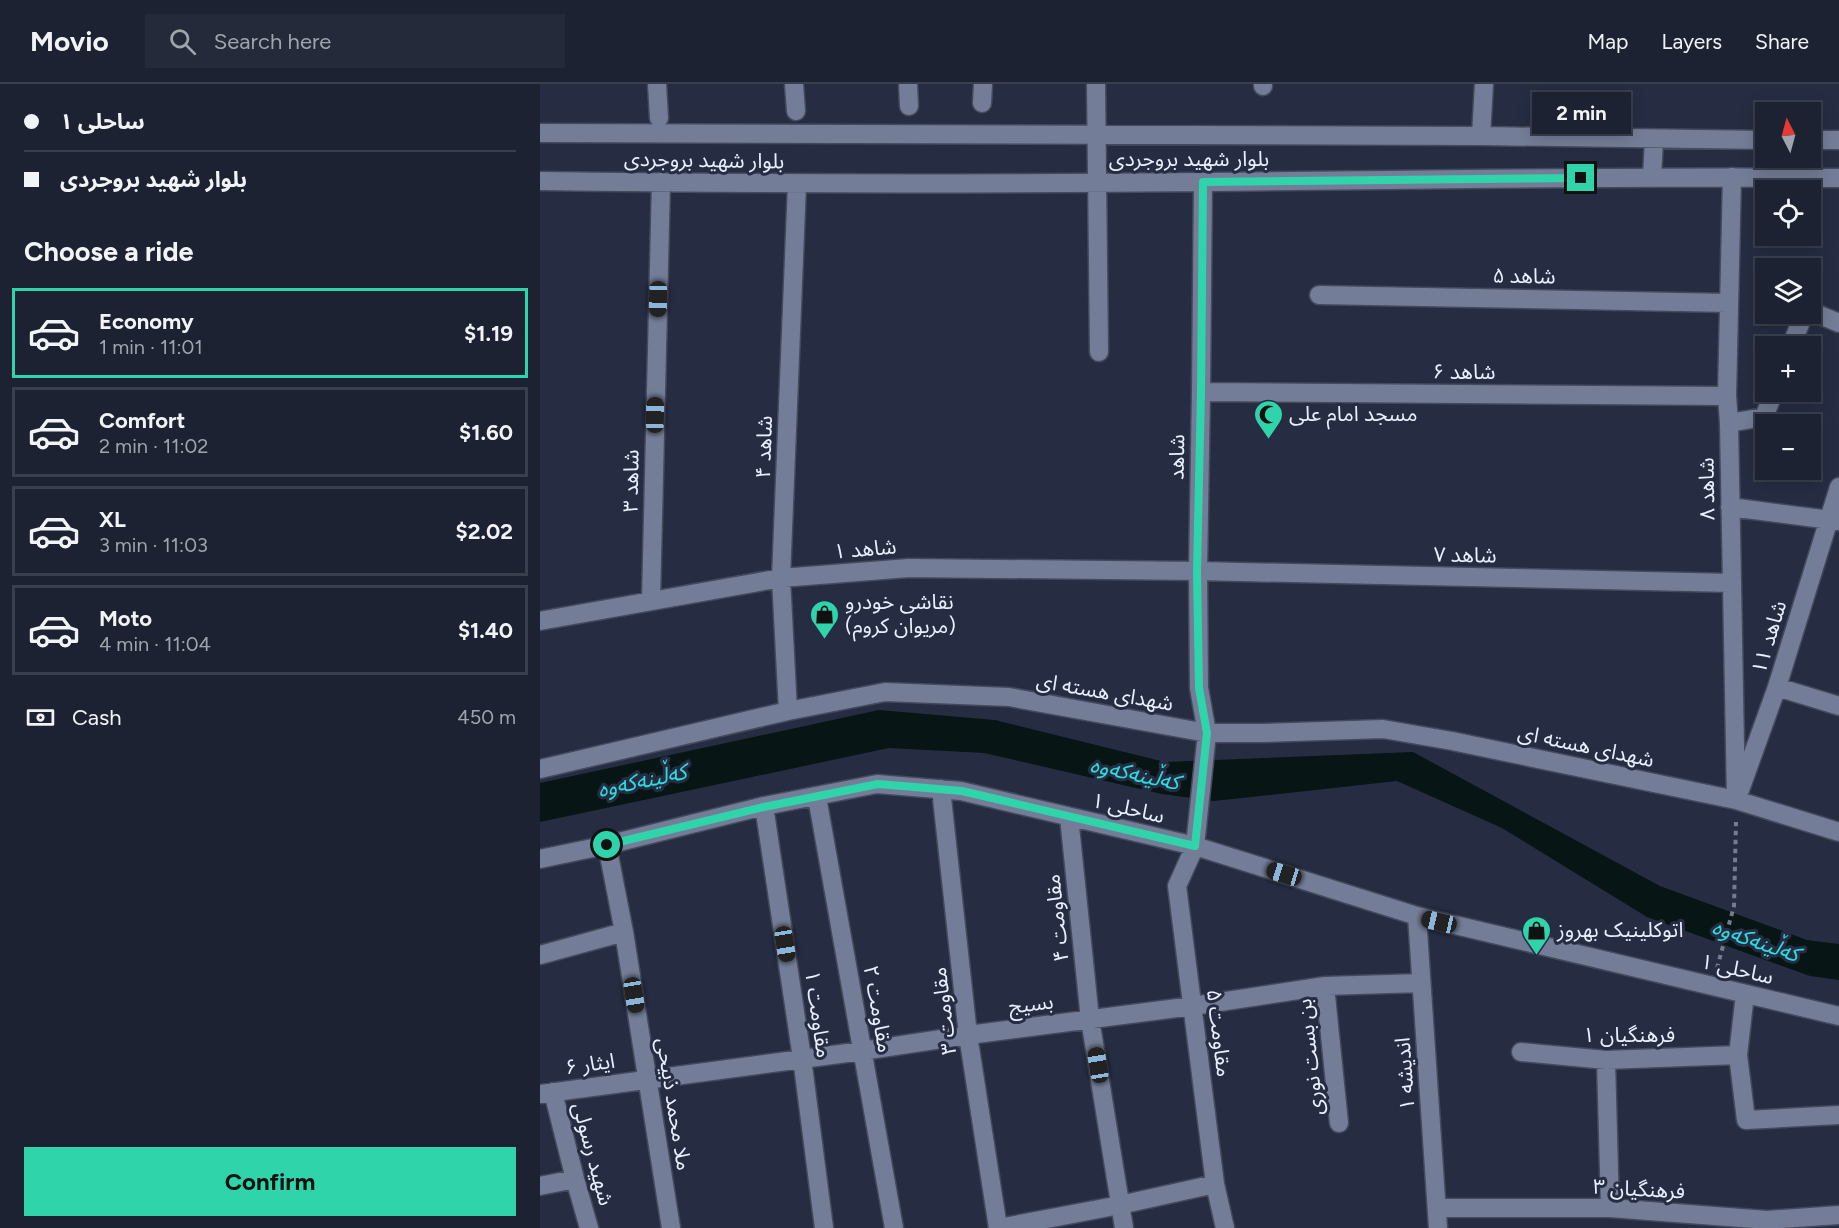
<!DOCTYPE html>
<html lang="en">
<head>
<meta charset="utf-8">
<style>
  :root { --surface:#1c2232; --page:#252a3a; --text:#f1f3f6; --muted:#a0a4ac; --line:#3a3f4d; --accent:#30d4aa }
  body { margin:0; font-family:Figtree,"Noto Sans Arabic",sans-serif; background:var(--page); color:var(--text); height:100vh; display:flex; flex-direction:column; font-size:22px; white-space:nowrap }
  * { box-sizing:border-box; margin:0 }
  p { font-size:20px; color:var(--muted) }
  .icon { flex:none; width:33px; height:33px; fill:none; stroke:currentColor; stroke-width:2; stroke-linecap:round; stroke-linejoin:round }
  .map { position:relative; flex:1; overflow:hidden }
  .side { display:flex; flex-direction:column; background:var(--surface); width:540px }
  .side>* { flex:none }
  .top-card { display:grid; align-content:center; height:132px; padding:0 24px; background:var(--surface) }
  .needle { width:39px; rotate:354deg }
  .tools { position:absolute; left:1215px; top:18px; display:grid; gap:12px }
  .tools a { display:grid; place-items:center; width:66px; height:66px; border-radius:0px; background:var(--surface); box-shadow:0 3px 15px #0003,0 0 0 2px var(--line); font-size:30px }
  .end { position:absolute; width:27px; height:27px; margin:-14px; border:8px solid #30d4aa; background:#111; box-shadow:0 0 0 3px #111 }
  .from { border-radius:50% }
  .bubble { position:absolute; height:42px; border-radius:0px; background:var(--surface); box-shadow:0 3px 15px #0003,0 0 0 2px var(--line); font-size:20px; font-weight:700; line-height:42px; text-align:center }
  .car { position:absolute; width:18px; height:36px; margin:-18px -9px; border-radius:8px; box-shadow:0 0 4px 2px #0007; background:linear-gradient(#222 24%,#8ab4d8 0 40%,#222 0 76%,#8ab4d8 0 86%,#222 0) }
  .top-card b { display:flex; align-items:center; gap:21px; height:57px; font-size:22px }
  .top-card b+b { border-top:2px solid var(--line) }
  .top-card i { width:15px; height:15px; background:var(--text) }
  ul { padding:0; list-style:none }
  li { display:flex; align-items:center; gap:18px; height:90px; margin:0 12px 9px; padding:0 12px; border:3px solid var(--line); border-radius:0px }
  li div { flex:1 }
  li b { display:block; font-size:22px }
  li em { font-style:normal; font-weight:700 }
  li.active { border-color:var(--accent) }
  li>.icon { width:54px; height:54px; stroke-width:1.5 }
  h2 { padding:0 24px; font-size:27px; line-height:72px }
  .pay { display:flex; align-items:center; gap:15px; height:66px; padding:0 24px; font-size:22px }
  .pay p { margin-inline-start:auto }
  .cta { display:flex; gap:12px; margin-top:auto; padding:12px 24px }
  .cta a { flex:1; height:69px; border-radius:0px; background:var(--accent); color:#111; font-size:24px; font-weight:700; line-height:69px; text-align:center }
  header { display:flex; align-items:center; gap:36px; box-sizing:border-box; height:84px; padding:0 30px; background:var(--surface); border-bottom:2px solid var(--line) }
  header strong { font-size:28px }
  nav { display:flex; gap:33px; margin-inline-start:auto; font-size:21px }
  .search { width:420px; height:54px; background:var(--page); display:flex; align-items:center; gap:15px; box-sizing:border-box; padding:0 21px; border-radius:0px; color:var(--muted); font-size:22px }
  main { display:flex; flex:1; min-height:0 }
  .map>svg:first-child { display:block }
  .water { fill:#071515 }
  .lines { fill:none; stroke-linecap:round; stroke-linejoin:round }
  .minor-casing { stroke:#44495c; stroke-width:21 }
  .path { stroke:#767c8f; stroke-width:4; stroke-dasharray:4.5 4.5; stroke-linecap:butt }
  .minor { stroke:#747d97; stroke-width:18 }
  .route { stroke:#30d4aa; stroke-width:8 }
  .labels { text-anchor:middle; stroke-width:6; stroke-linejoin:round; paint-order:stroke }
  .street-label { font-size:21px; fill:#eaeffe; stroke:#262d43 }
  .poi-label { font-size:21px; fill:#eaeffe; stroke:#262d43; text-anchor:start }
  .water-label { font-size:22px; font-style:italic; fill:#2cdde0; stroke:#262d43 }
</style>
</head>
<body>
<header>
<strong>Movio</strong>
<div class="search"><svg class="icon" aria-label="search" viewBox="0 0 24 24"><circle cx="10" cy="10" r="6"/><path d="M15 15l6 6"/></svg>Search here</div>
<nav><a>Map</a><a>Layers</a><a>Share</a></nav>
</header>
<main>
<section class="side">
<div class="top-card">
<b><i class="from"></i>ساحلی ۱</b>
<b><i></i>بلوار شهید بروجردی</b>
</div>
<h2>Choose a ride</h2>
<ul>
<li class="active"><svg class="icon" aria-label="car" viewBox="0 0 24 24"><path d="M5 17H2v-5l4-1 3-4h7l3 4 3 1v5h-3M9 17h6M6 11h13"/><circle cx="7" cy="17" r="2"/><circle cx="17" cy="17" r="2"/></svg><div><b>Economy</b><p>1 min · 11:01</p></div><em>$1.19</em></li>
<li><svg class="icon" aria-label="car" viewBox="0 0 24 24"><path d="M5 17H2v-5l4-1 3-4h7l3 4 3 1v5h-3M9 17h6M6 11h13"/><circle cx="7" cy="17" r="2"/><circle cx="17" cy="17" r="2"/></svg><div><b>Comfort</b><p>2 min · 11:02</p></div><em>$1.60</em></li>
<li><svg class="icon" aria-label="car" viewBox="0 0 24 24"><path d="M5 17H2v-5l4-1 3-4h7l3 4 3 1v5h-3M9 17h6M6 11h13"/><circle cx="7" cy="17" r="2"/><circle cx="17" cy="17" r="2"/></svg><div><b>XL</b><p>3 min · 11:03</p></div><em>$2.02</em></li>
<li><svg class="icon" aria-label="car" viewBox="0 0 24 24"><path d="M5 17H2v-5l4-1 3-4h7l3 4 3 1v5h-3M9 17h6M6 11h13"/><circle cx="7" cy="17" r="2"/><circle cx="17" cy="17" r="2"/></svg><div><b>Moto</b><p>4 min · 11:04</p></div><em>$1.40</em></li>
</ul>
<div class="pay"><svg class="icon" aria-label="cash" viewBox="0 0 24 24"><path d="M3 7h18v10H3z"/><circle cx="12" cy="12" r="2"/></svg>Cash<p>450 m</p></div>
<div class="cta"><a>Confirm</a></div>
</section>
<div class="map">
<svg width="1299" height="1144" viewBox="0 0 1299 1144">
  <rect width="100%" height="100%" fill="#262d43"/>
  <path class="water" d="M339,626L455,636L625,678L873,668L1120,802L1267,856L1299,860V896L1270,892L1107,833L962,744L857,697L674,717L622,710L444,669L349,664L0,738V699Z"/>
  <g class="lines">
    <defs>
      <path id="minor" d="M117,0L119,34
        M254,0L256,27
        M368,0L369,22
        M556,0L559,268
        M723,2V0
        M442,19L443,0
        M0,49L941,52L1226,56
        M941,52L944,0
        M1270,56H1299
        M1112,93L1114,55
        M1192,93L1187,312L1189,339L1196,716
        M0,97C222,100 444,100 666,98C877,96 1088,92 1299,94
        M663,98L661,308L658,487L659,604L667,649L655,762L637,802L675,1100L685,1144
        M779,211L1189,219
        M1270,227L1299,239
        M1251,262L1264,230
        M661,308L1187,312
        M1189,339L1224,333L1234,308
        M1190,423L1298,437
        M111,517L121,98
        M0,537L241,494L369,484L658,487L1192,499
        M1237,603L1299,622
        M248,627L241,494L257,100
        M0,685L248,627L345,608L469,613L667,649H723L843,645L912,657L1196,716L1299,748
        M401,705L428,951L458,1144
        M1200,706L1237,603L1299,403
        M277,713L354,1144
        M224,722L262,974L284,1144
        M529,733L550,935L584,1144
        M67,761L84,848L131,1144
        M0,775L67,761L224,722L337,700L421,707L655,762L877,832L1299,932
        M877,832L898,1144
        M0,871L84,848
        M785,902L799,1039
        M1205,910L1198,971L1206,1036L1299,1031
        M981,968L1066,976L1198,971
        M1066,976L1070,1124
        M13,1008L35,1095L49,1144
        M0,1010L322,967L428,951L653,922L785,902L881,899
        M0,1102L35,1095
        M897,1124H1070L1227,1136L1299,1131
        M459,1144L580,1121L675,1100"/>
    </defs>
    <use href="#minor" class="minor-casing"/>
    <path class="path" d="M1177,884L1194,822L1196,738"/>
    <use href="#minor" class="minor"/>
  </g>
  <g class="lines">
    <path class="route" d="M67,761L224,723L338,700L422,707L655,762L667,649L659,604L657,487L661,308L663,98L1041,94"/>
  </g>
  <defs>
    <symbol id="mosque-pin" viewBox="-11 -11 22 30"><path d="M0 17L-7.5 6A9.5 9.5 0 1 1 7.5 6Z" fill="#30d4aa" stroke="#262d43"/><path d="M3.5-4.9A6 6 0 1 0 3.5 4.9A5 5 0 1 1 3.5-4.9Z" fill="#111"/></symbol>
    <symbol id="shop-pin" viewBox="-11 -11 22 30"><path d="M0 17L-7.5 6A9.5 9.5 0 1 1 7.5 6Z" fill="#30d4aa" stroke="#262d43"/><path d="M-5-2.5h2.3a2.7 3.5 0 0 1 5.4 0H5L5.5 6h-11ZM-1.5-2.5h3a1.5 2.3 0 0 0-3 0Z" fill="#111"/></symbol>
  </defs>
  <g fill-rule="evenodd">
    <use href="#mosque-pin" x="712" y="314" width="33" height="45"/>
    <use href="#shop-pin" x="268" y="514" width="33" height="45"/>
    <use href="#shop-pin" x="980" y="830" width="33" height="45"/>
  </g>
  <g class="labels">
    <g class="street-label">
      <text x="649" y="82">بلوار شهید بروجردی</text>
      <text transform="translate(164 76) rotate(1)" y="7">بلوار شهید بروجردی</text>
      <text transform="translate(984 192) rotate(1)" y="7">شاهد ۵</text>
      <text x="924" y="295">شاهد ۶</text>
      <text transform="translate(224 363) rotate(-88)" y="7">شاهد ۴</text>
      <text transform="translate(637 373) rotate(-89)" y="7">شاهد</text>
      <text transform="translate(91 397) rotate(-89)" y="7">شاهد ۳</text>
      <text transform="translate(1167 405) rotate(-91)" y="7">شاهد ۸</text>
      <text transform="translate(325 465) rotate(-5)" y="7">شاهد ۱</text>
      <text transform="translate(925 471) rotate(1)" y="7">شاهد ۷</text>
      <text transform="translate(1229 553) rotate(-73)" y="7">شاهد ۱۱</text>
      <text transform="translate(565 608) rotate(10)" y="7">شهدای هسته ای</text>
      <text transform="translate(1046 662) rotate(12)" y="7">شهدای هسته ای</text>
      <text transform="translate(588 724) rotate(13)" y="7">ساحلی ۱</text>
      <text transform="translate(517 834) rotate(-96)" y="7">مقاومت ۴</text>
      <text transform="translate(1197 885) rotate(13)" y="7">ساحلی ۱</text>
      <text transform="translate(491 920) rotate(-7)" y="7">بسیج</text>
      <text transform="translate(338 925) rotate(80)" y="7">مقاومت ۲</text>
      <text transform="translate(404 927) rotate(-97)" y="7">مقاومت ۳</text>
      <text transform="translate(278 930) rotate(82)" y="7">مقاومت ۱</text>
      <text transform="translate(679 949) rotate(83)" y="7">مقاومت ۵</text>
      <text x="1089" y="958">فرهنگیان ۱</text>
      <text transform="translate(770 973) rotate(-96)" y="7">بن بست نوری</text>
      <text transform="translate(50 980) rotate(-8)" y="7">ایثار ۶</text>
      <text transform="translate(865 990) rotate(-94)" y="7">اندیشه ۱</text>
      <text transform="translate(134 1020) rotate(81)" y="7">ملا محمد ذبیحی</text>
      <text transform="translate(53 1070) rotate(75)" y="7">شهید رسولی</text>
      <text transform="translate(1099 1105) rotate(3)" y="7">فرهنگیان ۳</text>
    </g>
    <g class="poi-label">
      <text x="749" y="337">مسجد امام علی</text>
      <text x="305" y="525">نقاشی خودرو<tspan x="305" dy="24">(مریوان کروم)</tspan></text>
      <text x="1017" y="853">اتوکلینیک بهروز</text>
    </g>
    <g class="water-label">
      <text transform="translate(595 689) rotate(12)" y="8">کەڵینەکەوە</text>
      <text transform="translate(102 696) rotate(-12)" y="8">کەڵینەکەوە</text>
      <text transform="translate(1216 856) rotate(19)" y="8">کەڵینەکەوە</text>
    </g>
  </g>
</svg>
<div class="tools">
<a><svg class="needle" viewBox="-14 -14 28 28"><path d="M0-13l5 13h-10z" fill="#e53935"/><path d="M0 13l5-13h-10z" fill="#a0a4ac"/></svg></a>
<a><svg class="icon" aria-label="locate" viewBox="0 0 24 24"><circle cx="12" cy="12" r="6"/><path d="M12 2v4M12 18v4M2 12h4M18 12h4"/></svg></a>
<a><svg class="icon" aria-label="layers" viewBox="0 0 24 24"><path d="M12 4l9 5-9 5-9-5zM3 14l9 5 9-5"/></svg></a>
<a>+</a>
<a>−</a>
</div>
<i class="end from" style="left:67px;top:761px"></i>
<i class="end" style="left:1041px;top:94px"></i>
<div class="bubble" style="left:992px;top:8px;width:99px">2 min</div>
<i class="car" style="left:118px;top:215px;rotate:181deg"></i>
<i class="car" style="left:115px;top:331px;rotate:1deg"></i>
<i class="car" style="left:744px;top:790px;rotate:287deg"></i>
<i class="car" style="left:899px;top:838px;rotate:283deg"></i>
<i class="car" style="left:245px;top:860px;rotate:171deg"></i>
<i class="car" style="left:94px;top:911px;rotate:171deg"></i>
<i class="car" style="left:558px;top:981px;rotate:351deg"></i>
</div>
</main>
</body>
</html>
